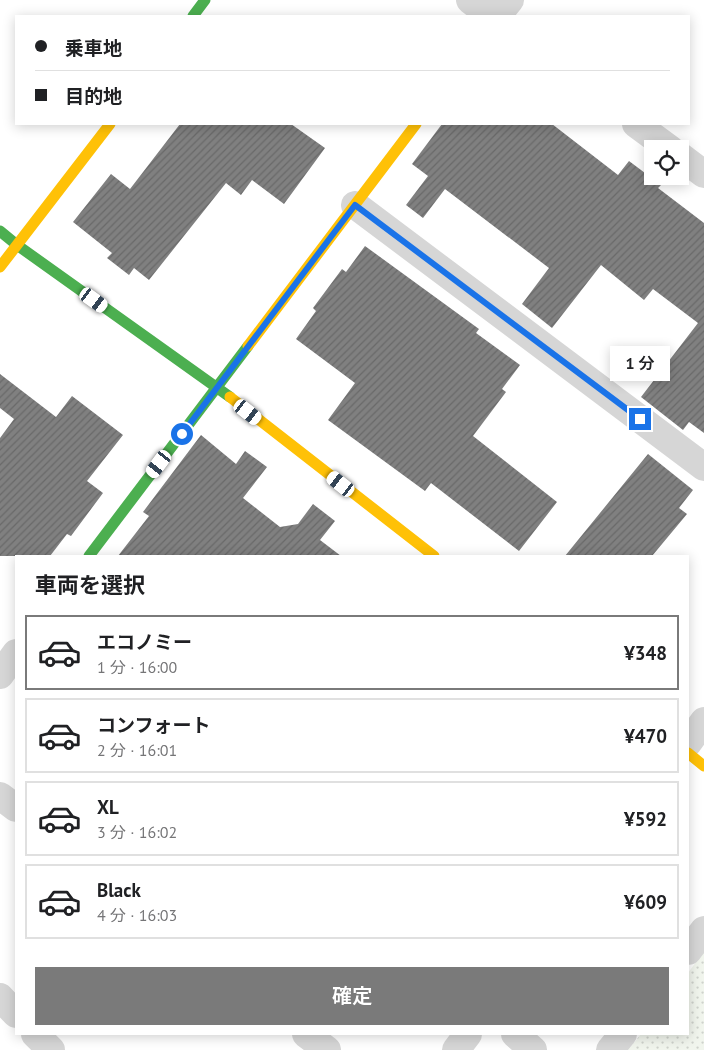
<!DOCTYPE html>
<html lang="ja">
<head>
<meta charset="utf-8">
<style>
  :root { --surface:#fff; --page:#f2f2f2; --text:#202124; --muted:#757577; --line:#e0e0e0; --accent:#7a7a7a }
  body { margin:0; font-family:"PT Sans","Noto Sans JP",sans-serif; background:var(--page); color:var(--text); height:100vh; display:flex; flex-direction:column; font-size:19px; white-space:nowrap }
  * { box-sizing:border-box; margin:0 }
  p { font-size:16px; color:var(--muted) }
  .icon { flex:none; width:28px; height:28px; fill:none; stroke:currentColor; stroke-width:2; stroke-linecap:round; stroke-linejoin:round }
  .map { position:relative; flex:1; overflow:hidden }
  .side { position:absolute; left:15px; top:555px; width:674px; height:480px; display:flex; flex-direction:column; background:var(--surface); border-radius:0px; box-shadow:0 2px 12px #0003 }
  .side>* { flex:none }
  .guide { position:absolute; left:15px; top:15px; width:675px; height:110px; border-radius:0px; box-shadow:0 2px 12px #0003; display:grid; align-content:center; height:110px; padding:0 20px; background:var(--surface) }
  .tools { position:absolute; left:644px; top:140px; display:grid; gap:10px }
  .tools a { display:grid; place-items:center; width:45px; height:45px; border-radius:0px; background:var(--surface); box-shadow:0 2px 12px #0003; font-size:25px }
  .end { position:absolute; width:22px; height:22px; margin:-11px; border:6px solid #1a73e8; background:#fff; box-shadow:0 0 0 2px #fff }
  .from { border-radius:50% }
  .bubble { position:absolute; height:35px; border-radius:0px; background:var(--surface); box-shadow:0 2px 12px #0003; font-size:16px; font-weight:600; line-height:35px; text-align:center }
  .car { position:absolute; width:15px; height:30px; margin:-15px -8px; border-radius:6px; box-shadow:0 0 4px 1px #0007; background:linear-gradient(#fff 24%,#345 0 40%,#fff 0 76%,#345 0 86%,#fff 0) }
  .guide b { display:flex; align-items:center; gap:18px; height:48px; font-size:19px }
  .guide b+b { border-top:1px solid var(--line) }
  .guide i { width:12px; height:12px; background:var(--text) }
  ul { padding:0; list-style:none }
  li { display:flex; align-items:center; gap:15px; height:75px; margin:0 10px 8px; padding:0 10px; border:2px solid var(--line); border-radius:0px }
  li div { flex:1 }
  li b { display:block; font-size:19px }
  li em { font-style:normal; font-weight:600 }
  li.active { border-color:var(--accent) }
  li>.icon { width:45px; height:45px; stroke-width:1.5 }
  h2 { padding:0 20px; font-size:22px; line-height:60px }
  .primary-button { display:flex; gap:10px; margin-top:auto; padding:10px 20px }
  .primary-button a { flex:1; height:58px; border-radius:0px; background:var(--accent); color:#fff; font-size:20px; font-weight:600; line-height:58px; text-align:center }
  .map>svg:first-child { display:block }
  .park { fill:url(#park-dots) }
  .building { fill:url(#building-hatch) }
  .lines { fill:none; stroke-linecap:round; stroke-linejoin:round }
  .street { stroke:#d6d6d6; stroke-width:28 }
  .fast { stroke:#4caf50; stroke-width:11 }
  .slow { stroke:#ffc107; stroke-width:11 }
  .route { stroke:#1a73e8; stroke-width:6 }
</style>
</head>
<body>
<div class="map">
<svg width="704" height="1050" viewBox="0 0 704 1050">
  <defs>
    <pattern id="park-dots" width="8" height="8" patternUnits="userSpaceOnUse" patternTransform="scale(1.25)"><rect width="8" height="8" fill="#f1f5ed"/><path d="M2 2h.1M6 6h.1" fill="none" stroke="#cfd2cc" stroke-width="1.8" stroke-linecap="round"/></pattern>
    <pattern id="building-hatch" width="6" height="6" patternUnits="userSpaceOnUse" patternTransform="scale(1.25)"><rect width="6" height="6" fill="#808080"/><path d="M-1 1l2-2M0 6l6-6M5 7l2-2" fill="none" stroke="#696969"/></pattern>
  </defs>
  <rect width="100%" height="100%" fill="#fff"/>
  <path class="park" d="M704,951V1050H628L641,1034H688V973Z"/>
  <path class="building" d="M180,124H291L325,148L284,204L252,180L241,195L226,183L149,280L134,268L129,275L107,258L112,253L73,222L111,174L130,189Z
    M442,124H552L618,175L629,161L661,185L658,188L704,223V433L689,422L683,430L641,397L698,323L653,289L644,300L601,265L552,328L522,304L549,268L445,189L423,218L406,205L428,176L412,164Z
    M365,246L479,329L476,333L520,365L502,389L506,392L473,436L557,502L519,551L431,483L425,491L328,420L355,383L296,339L316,311L313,308L342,269L346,272Z
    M0,374L56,417L72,396L123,435L87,481L103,493L71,536L67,534L50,556H0V438L14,419L0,408Z
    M201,435L236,464L245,451L267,467L243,498L280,527L298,524L313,504L335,521L320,540L341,556H118L149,516L143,512Z
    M648,454L693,490L679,508L687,514L652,556H565Z"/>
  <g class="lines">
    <path class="street" d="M470,0L491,16
      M497,16L510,0
      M636,124L670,149
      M680,156L704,174
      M355,205L704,467
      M0,675L16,653
      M688,743L704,721
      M0,796L16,808
      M688,951L704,930
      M0,997L16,1014
      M35,1034L51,1050
      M306,1034L327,1050
      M515,1034L533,1050
      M456,1050L468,1034
      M610,1050L623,1034"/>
    <path class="fast" d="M193,16L205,0
      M0,231L17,245L230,397
      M89,556L248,346"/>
    <path class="slow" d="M0,267L110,124
      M248,346L416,124
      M230,397L434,556
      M688,753L704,766"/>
  </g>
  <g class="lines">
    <path class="route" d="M182,434L355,205L640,419"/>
  </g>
</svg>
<div class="tools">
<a><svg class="icon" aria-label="locate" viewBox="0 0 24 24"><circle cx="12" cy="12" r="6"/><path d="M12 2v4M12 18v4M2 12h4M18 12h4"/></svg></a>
</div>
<i class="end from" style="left:182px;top:434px"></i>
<i class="end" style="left:640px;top:419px"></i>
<div class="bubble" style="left:610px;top:346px;width:60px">1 分</div>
<i class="car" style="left:94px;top:300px;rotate:126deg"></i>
<i class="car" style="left:248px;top:412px;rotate:128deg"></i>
<i class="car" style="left:159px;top:464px;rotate:217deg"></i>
<i class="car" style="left:341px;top:484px;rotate:308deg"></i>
<div class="guide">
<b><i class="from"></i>乗車地</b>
<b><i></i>目的地</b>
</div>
<section class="side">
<h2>車両を選択</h2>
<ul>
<li class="active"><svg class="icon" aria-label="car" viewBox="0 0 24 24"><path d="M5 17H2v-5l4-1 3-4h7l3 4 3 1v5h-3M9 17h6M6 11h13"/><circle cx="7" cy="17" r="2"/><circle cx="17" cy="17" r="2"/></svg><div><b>エコノミー</b><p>1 分 · 16:00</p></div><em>¥348</em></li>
<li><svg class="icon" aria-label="car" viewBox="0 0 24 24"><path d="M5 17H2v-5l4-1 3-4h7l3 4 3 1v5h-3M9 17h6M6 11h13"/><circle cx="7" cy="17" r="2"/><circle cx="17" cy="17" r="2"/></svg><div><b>コンフォート</b><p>2 分 · 16:01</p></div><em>¥470</em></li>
<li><svg class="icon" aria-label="car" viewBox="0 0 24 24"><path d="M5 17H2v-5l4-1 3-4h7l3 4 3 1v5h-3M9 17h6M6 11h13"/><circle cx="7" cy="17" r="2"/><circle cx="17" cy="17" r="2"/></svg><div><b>XL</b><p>3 分 · 16:02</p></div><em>¥592</em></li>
<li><svg class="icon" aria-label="car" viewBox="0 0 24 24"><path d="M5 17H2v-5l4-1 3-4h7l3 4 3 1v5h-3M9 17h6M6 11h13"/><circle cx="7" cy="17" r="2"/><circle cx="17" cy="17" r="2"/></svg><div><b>Black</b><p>4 分 · 16:03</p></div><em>¥609</em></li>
</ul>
<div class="primary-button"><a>確定</a></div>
</section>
</div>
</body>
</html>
